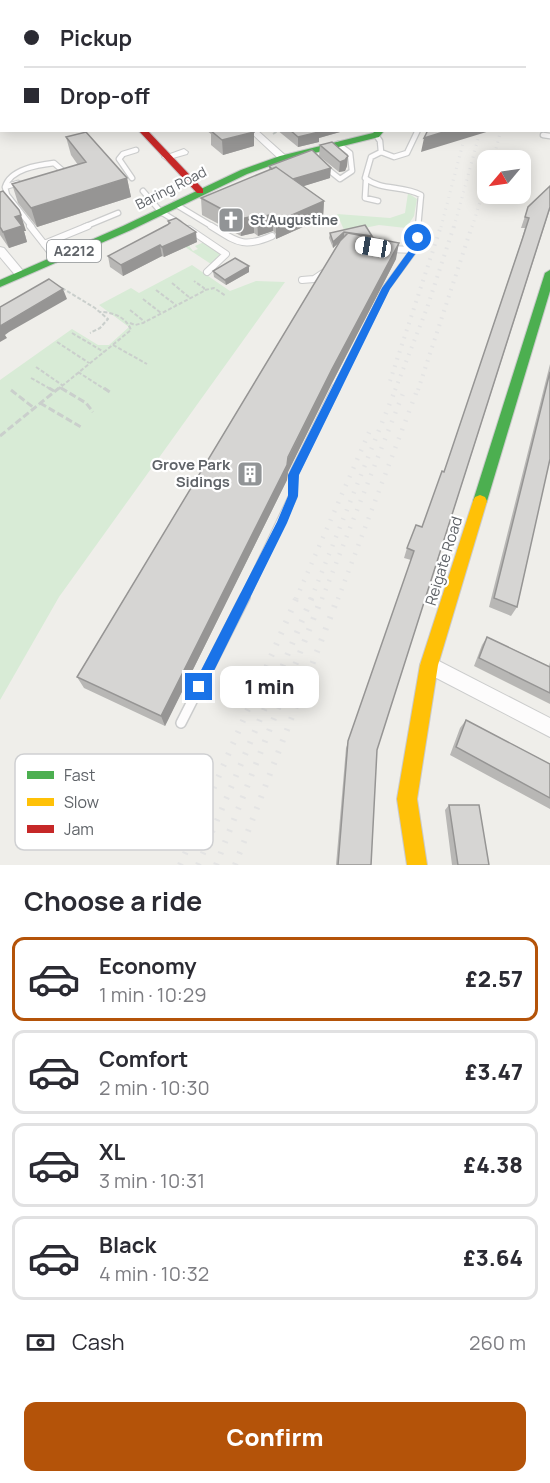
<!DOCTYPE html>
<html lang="en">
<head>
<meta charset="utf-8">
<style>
  :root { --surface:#fff; --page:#f7f7f7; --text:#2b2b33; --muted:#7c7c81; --line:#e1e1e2; --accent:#b45309 }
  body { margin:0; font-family:Manrope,sans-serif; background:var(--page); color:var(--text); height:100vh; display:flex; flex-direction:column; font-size:22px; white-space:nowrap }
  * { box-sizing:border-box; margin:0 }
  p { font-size:20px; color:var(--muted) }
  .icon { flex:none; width:33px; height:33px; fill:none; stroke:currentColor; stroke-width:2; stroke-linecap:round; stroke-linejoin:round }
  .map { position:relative; height:865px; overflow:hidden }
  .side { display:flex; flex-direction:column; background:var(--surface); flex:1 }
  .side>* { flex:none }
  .guide { position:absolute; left:0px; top:0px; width:550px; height:132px; box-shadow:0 3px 15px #0003; display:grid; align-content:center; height:132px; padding:0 24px; background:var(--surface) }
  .needle { width:39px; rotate:241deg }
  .controls { position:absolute; left:477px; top:150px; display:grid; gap:12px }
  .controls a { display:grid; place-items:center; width:54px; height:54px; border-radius:12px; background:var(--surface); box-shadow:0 3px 15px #0003; font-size:30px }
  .end { position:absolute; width:27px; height:27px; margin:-14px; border:8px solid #1a73e8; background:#fff; box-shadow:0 0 0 3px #fff }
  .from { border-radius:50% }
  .bubble { position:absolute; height:42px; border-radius:12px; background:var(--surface); box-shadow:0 3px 15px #0003; font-size:20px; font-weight:800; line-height:42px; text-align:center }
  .car { position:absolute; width:18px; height:36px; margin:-18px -9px; border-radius:8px; box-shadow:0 0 4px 2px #0007; background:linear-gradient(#fff 24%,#345 0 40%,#fff 0 76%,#345 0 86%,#fff 0) }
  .guide b { display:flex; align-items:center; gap:21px; height:57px; font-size:22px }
  .guide b+b { border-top:2px solid var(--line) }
  .guide i { width:15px; height:15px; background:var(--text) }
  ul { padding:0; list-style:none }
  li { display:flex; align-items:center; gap:18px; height:84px; margin:0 12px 9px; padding:0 12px; border:3px solid var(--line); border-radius:12px }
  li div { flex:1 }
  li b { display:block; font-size:22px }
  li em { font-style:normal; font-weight:800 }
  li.current { border-color:var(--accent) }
  li>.icon { width:54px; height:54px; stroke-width:1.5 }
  h2 { padding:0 24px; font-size:27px; line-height:72px }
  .pay { display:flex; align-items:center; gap:15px; height:66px; padding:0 24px; font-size:22px }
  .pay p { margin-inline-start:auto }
  .button { display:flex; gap:12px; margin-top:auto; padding:12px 24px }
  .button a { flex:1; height:69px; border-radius:12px; background:var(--accent); color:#fff; font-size:24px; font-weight:800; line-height:69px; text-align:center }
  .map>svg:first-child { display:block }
  .green { fill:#d8ebd6 }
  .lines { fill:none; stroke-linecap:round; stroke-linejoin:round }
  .lane-far3-casing { stroke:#cbcccc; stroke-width:7 }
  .lane-far2-casing { stroke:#cbcccc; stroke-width:8 }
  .lane-far1-casing { stroke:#cbcccc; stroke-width:10 }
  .lane-casing { stroke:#cbcccc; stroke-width:12 }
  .street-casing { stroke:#cbcccc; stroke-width:2 }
  .fast-casing { stroke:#cacacb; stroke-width:2 }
  .slow-casing { stroke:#cacacb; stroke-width:2 }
  .jam-casing { stroke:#cacacb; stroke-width:2 }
  .path-far1 { stroke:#cacfcc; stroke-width:2; stroke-dasharray:4 2; stroke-linecap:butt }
  .path { stroke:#cacfcc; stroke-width:3; stroke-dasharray:7 3; stroke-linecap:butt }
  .lane-far3 { stroke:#fdfcfc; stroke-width:4.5 }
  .lane-far2 { stroke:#fdfcfc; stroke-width:6 }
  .lane-far1 { stroke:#fdfcfc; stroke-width:8 }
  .lane { stroke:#fdfcfc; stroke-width:9 }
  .street { fill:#fdfcfc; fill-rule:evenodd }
  .fast { fill:#4caf50; fill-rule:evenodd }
  .slow { fill:#ffc107; fill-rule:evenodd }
  .jam { fill:#c62828; fill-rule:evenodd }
  .rail-far3 { stroke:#e4e4e4; stroke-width:3; stroke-dasharray:1 5; stroke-linecap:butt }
  .rail-far2 { stroke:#e4e4e4; stroke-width:4; stroke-dasharray:1.5 6; stroke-linecap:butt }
  .rail-far1 { stroke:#e4e4e4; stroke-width:4.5; stroke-dasharray:1.5 8; stroke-linecap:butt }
  .rail { stroke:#e4e4e4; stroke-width:6; stroke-dasharray:2 10; stroke-linecap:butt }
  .wall { fill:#b8b7b5 }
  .shaded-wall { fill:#969594 }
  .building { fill:#d6d5d3; stroke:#969594; stroke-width:1.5 }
  .route { fill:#1a73e8 }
  .labels { text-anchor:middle; stroke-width:4.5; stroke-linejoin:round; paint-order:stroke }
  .far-street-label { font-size:14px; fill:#5f6368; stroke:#fff }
  .far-poi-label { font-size:14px; font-weight:bold; fill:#5f6368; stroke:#fff; text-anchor:start }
  .shield { fill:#fff; stroke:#8f9295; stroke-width:1.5 }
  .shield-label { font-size:14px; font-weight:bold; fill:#5f6368 }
  .poi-label { font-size:15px; font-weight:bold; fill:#5f6368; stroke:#fff; text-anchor:end }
  .street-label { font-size:15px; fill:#5f6368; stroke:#fff }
  .key { fill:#fff; stroke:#cfd0d2; stroke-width:1.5 }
  .key-label { font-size:16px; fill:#5f6368 }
</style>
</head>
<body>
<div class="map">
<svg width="550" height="865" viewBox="0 0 550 865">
  <rect width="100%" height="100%" fill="#efeeea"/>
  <path class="green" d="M408,193L417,199L414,216L406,228L379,225L345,232L337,214L390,218L405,213Z
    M204,242L220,252L222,256L211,264L182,245L189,246L193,251L198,249L195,246Z
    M192,265L230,291L256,281L285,282L59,597L0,700V380L72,329L98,345H109L129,327L99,305L131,288L139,293Z"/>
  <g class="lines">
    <defs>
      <path id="lane-far3" d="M376,135L380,141L381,152
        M543,135L550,136
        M381,152L394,157L407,153L418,130
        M381,152L371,157L365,178C381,191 403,185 421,195L418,227
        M325,167L340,179L352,171L350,153L338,144
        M132,178L119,159L123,154L136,150
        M366,181L365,198L378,201
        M18,183L5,187L7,195L32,227
        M5,187C10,169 38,165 54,163L63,171
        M143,191L161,212L179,223
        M175,204L213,227
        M84,227L118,213"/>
      <path id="lane-far2" d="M30,226L56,259
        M211,226C236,241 242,249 272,236
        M189,229L226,254L207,272
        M44,244L88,226
        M390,249L414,250
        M302,280L314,279L323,273
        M335,390L386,288L417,246L419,226"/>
      <path id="lane-far1" d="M244,599L293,496V475L336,388"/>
      <path id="lane" d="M181,723L245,597"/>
      <path id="street" d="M36,0H60L31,2Z
        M97,0H103L104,2H98Z
        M458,0H464L457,2Z
        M539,0H545V2H539Z
        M0,1L3,2L2,5H0Z
        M0,99H2L0,104Z
        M248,130H257L286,156V160H280Z
        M184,149L188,152L187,154L166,160L162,157Z
        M0,247L4,248L24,272V276H16L0,257Z
        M429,656L550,718V737L423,671L420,665L423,659Z"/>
      <path id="fast" d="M259,0H265L267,2H260Z
        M376,130L383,132L379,137L286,160L247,174L131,230L0,287V280L123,226L241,170L280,156L373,133Z
        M550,270V291L487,501L485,505L480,507L475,505L473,501L545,273Z"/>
      <path id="slow" d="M549,84H550V88H549Z
        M480,495L485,497L487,501L438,665L417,799L427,865H407L397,799L420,665L473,501L475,497Z"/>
      <path id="jam" d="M138,130H147L203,189V193H197Z"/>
    </defs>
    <use href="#lane-far3" class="lane-far3-casing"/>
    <use href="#lane-far2" class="lane-far2-casing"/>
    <use href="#lane-far1" class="lane-far1-casing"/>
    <use href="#lane" class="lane-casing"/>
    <use href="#street" class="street-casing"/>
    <use href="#fast" class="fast-casing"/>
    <use href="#slow" class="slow-casing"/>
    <use href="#jam" class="jam-casing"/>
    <path class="path-far1" d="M273,134L278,131
      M172,283L190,298
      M62,288L95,308L108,319L100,328L90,333
      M156,290L176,305
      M205,290L214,288L226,296
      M143,299L161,313
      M130,310L145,322
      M130,323L135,325L143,323L204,291V288L194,281
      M72,333L104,352
      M57,342L89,363
      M113,345L147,364
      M36,367L62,385
      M78,372L106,390
      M31,378L52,390
      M59,387L64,390
      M57,390L131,330C126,317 113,312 100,312"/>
    <path class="path" d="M49,388L54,391
      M61,388L86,403L93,412
      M104,388L111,393
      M11,390L34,408
      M40,403L81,427
      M0,436L59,388"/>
    <use href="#lane-far3" class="lane-far3"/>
    <use href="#lane-far2" class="lane-far2"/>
    <use href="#lane-far1" class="lane-far1"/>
    <use href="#lane" class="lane"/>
    <use href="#street" class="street"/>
    <use href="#fast" class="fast"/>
    <use href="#slow" class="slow"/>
    <use href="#jam" class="jam"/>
    <path class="rail-far3" d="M493,160L501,130
      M441,227L463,143
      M454,227L479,135
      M472,227L488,178"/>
    <path class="rail-far2" d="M390,381L441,226
      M395,390L427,308L454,226
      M418,390L472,226"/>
    <path class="rail-far1" d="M296,599L371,428
      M311,599L396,388
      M322,599L404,391
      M338,599L418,388"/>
    <path class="rail" d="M180,865L297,597
      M198,865L312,597
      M216,865L322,597
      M235,865L338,597"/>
  </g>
  <path class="wall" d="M382,0H443V2H382Z
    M206,130H253L254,132V146L223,155L211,145V134Z
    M277,130H347L319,138V142L298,147Z
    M66,137L127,178L131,197L37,227L18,203L12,184L78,165L71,155Z
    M320,145L347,166L345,171L339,172L319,156Z
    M269,166L330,178L303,186L324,201L323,218L276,239V234L273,231L258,236L254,233L241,236L202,215L201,198L269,170Z
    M550,186V210L549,212L377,750L371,865H336L346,748L411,560L404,558L407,548L422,527L444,472L520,245L525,228H521L528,207Z
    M0,192L26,231H24L27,242L9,248L0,235Z
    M168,221L197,242L164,257L162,256L123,276L110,267L108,256L167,225L168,224Z
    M365,225L372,236V238L396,259L331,385L288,472L287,480L165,726L84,688L77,677L340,241L333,248L329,238L330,233Z
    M213,271L249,272L226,285L214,277Z
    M550,364V459L517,607L511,616L489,607Z
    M487,637L549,666L550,662V704L474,666L482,645Z
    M466,720L550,764V809L450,755L460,728Z
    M449,805L489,865H452L445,810Z"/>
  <path class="shaded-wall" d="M316,130H347L319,138V142L298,147V137Z
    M450,130H493L421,152L424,138Z
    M254,132V146L223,155L222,140Z
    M348,156L347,166L345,171L339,172L340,162Z
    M331,168L330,178L288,191V180Z
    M127,178L131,197L37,227L31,208Z
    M324,201L323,218L276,239V222Z
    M273,214V231L258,236L257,218Z
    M21,215L26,231H24L27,242L9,248L3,232L15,217Z
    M254,216V233L241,236L240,219Z
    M196,232L197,242L164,257L162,247Z
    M344,232V238L333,248V242Z
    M399,243L396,259L331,385L288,472L287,480L165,726L161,716L332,369Z
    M160,245L162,256L123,276L121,265Z
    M249,266V272L226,285L225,280Z
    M63,289L67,299L9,332L5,335L7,338L0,342V326Z"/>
  <path class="building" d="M210,130H253L254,132L222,140Z
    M290,130H318L319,132L298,137Z
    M428,130H450L424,138Z
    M86,132L127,178L31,208L12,184L86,162L66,137Z
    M332,142L348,156L345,160L340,162L320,145Z
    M312,150L331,168L293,179L276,167L272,169L269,166Z
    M276,167L324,201L276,222L277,218L273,214L257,218L254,216L240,219L201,198Z
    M550,186V207L377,750L371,865H338L348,741L414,551L407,548L416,525L422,527L442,471L444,472L523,237L529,218L525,217L528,207Z
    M3,191L19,210L21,215L15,217L22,226L3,232L0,227V192Z
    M176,218L196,232L162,247L160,245L121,265L108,256L167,225L170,223L168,221Z
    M365,225L372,236L344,232L333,242L330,233Z
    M348,233L399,243L332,369L288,457L287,465L161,716L77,677L340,241Z
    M235,258L249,266L225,280L213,271Z
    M49,279L63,289L0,326V307Z
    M550,372V459L517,607L494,598Z
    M487,637L550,667V693L479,658Z
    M466,720L550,764V798L456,747Z
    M449,805H479L489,865H458Z"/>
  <path class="route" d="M416,236L422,238L421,246L390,289L299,475L298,496L287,523L204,691L199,693L195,691L193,687L195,682L277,522L288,496V475L382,288L413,245Z"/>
  <defs>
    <symbol id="church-square" viewBox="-11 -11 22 22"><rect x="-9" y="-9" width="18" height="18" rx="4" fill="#919496" stroke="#fff"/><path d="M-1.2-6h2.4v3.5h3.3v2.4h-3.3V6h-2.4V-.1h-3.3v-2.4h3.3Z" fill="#fff"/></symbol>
    <symbol id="building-square" viewBox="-11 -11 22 22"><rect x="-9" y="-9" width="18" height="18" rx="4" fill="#919496" stroke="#fff"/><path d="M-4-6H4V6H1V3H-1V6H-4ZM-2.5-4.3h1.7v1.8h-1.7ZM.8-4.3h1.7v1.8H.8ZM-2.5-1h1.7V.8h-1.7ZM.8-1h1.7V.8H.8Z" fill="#fff"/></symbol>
  </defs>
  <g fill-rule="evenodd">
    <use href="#church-square" x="216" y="205" width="30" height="30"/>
    <use href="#building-square" x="235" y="459" width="30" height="30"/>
  </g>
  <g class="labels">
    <g class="far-street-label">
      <text transform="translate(171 188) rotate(-27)" y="5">Baring Road</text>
    </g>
    <g class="far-poi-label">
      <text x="250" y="225">St Augustine</text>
    </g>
    <rect class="shield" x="47" y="240" width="54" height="22" rx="4.5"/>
    <g class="shield-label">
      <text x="74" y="256">A2212</text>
    </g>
    <g class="poi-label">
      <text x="230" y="470">Grove Park<tspan x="230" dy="17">Sidings</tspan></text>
    </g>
    <g class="street-label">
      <text transform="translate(444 561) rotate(-73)" y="5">Reigate Road</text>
    </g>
  </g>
  <rect x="15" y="754" width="198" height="96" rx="9" class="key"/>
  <rect x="27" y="771" width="27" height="8" fill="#4caf50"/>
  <rect x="27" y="798" width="27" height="8" fill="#ffc107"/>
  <rect x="27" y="825" width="27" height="8" fill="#c62828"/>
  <g class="key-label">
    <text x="64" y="781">Fast</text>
    <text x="64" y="808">Slow</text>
    <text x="64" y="835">Jam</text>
  </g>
</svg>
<div class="controls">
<a><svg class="needle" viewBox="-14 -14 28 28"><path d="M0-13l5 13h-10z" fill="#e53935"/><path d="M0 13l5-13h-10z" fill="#7c7c81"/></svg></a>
</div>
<i class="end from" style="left:418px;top:238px"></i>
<i class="end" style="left:199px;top:687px"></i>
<div class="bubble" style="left:220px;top:666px;width:99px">1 min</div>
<i class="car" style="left:373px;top:247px;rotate:279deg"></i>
<div class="guide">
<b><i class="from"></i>Pickup</b>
<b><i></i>Drop-off</b>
</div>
</div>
<section class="side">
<h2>Choose a ride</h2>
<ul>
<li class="current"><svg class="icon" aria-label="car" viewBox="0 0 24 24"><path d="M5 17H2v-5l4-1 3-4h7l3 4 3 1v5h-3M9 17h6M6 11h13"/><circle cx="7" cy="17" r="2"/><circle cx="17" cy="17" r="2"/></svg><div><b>Economy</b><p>1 min · 10:29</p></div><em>£2.57</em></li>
<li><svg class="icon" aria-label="car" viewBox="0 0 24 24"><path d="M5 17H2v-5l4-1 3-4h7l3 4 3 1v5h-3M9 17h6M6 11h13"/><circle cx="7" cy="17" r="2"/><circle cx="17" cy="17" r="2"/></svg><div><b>Comfort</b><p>2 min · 10:30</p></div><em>£3.47</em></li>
<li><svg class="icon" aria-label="car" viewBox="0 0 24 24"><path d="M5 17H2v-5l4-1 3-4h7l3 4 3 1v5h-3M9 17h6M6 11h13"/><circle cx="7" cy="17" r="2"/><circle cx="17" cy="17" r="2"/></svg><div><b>XL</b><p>3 min · 10:31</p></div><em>£4.38</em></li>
<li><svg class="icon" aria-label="car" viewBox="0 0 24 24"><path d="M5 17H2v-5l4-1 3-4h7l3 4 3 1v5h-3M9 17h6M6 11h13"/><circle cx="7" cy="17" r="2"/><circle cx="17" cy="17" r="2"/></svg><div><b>Black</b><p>4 min · 10:32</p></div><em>£3.64</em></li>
</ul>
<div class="pay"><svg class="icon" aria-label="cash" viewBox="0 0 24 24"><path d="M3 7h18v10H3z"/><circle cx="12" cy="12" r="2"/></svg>Cash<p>260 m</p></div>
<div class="button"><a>Confirm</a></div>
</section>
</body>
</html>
